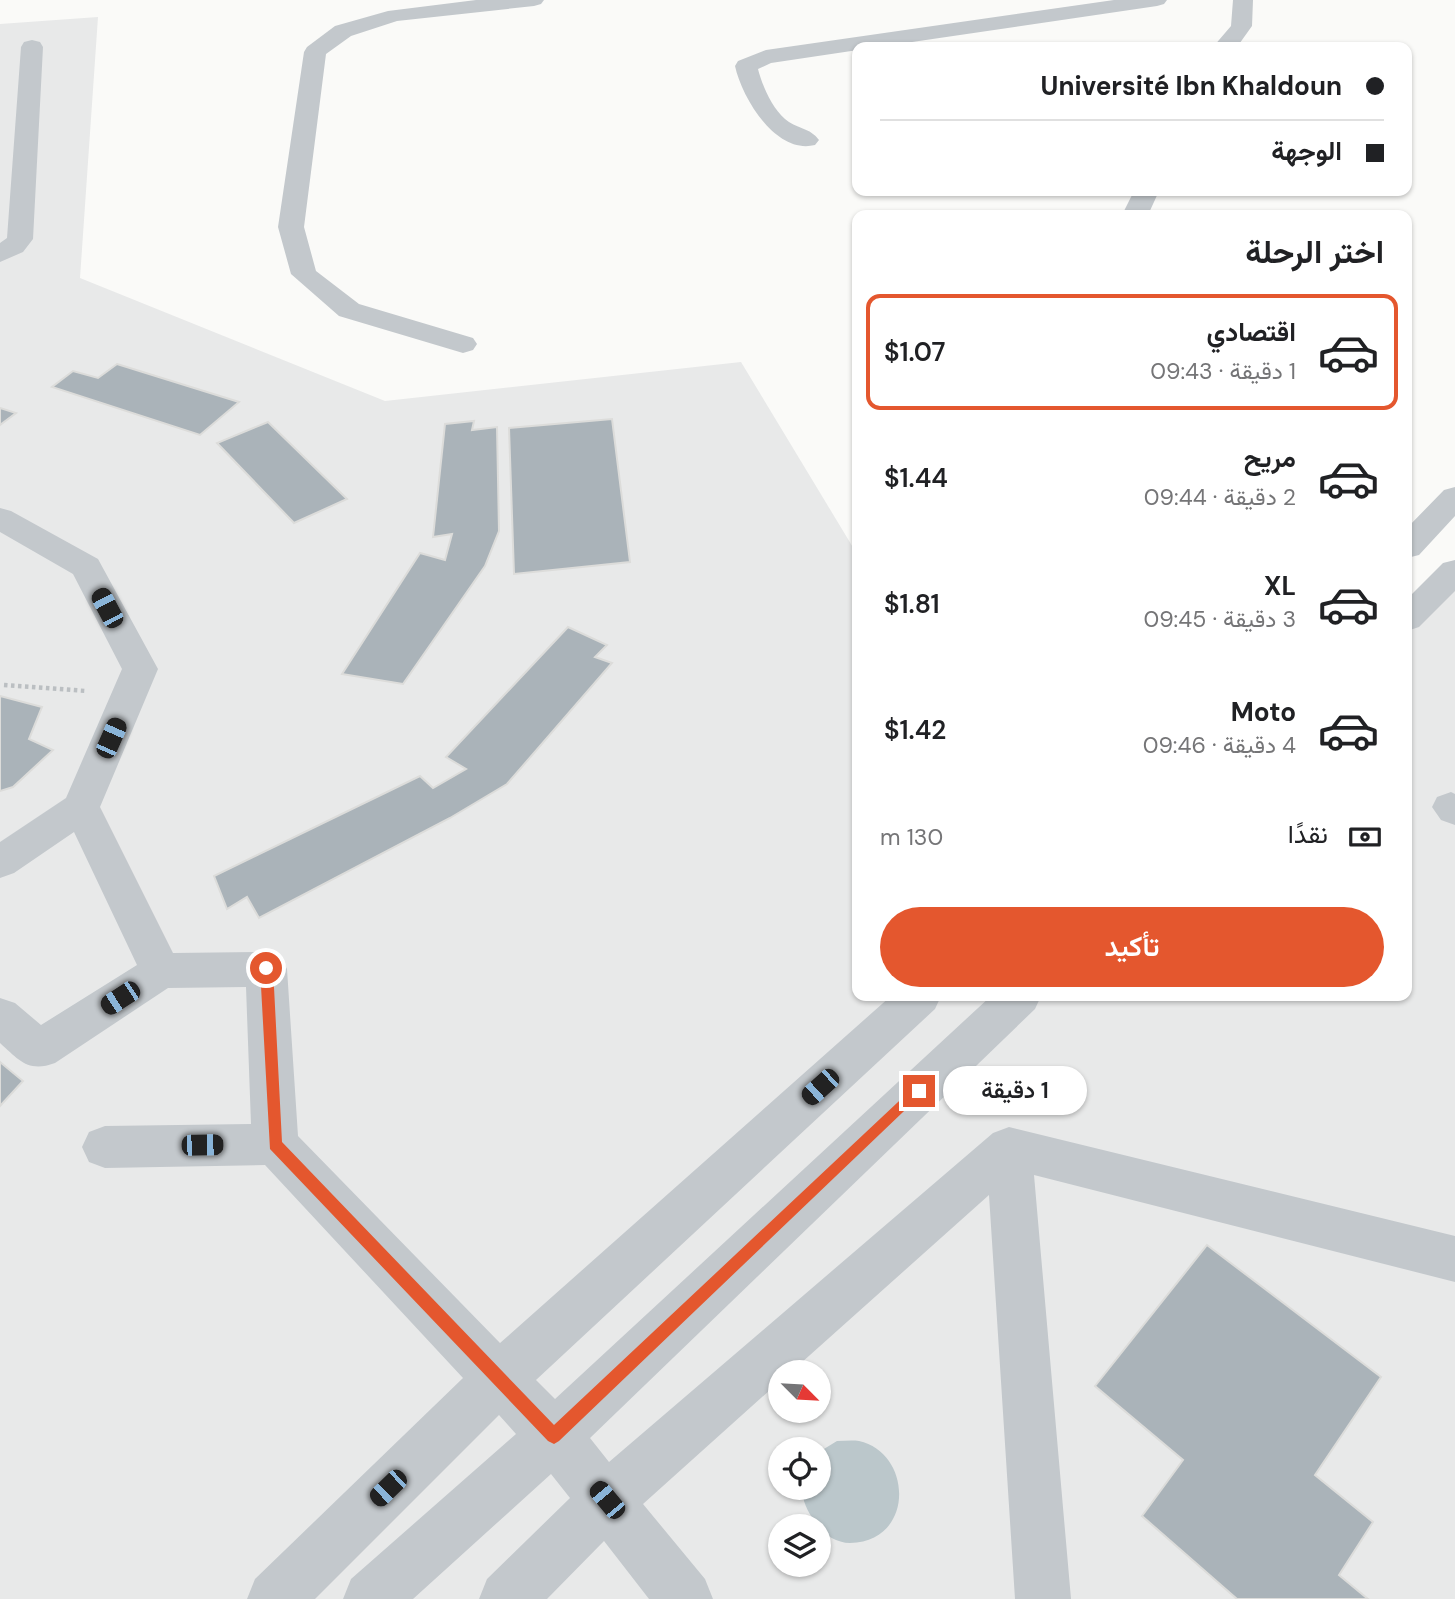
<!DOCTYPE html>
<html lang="ar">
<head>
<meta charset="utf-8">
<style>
  :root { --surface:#fff; --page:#f2f2f2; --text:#202124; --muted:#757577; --line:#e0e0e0; --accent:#e4572e }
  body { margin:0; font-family:"DM Sans",Vazirmatn,sans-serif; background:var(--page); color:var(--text); direction:rtl; height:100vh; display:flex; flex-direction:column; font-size:26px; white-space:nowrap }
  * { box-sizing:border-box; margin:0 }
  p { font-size:23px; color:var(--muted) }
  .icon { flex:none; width:38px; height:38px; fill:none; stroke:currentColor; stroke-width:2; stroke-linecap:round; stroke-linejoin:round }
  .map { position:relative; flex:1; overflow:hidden; direction:ltr }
  .sheet { position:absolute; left:852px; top:210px; width:560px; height:791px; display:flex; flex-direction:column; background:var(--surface); border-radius:14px; box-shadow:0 2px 5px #0004; direction:rtl }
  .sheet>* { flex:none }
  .guide { position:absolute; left:852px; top:42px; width:560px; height:154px; border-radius:14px; box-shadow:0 2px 5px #0004; direction:rtl; display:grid; align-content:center; height:154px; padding:0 28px; background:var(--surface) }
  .needle { width:46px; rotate:114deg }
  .controls { position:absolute; left:768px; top:1360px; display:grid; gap:14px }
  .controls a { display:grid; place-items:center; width:63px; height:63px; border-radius:50%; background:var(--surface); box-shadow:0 2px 5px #0004; font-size:35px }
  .end { position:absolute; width:32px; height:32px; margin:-16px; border:9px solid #e4572e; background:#fff; box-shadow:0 0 0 4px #fff }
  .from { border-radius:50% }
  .bubble { position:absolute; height:49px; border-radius:24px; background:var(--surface); box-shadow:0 2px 5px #0004; font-size:23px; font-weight:600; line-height:49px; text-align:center; direction:rtl }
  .car { position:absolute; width:21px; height:42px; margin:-21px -10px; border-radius:9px; box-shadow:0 0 5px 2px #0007; background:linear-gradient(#222 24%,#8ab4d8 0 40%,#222 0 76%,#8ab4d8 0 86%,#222 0) }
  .guide b { display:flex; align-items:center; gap:24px; height:66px; font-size:26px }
  .guide b+b { border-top:2px solid var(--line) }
  .guide i { width:18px; height:18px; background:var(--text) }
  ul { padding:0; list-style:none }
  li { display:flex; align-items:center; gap:21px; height:116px; margin:0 14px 10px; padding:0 14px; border:4px solid transparent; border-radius:14px }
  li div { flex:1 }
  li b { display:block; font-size:26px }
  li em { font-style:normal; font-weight:600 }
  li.selected { border-color:var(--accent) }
  li>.icon { width:63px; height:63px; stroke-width:1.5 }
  h2 { padding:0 28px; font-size:32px; line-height:84px }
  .pay { display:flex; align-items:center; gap:18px; height:77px; padding:0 28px; font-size:26px }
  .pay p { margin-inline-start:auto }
  .button { display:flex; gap:14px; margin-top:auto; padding:14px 28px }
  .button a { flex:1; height:80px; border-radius:42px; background:var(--accent); color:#fff; font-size:28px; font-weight:600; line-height:80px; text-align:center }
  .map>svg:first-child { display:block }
  .built { fill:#e8e9e9; fill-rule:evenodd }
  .water { fill:#bbc7cb }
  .building { fill:#aab3b9; stroke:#dcdcda; stroke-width:2 }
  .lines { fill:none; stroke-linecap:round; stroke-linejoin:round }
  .path { stroke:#bbbfc2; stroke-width:4.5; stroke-dasharray:3.5 3.5; stroke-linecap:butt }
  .minor { fill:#c3c8cc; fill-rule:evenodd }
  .route { fill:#e4572e }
</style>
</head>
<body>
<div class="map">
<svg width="1455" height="1599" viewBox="0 0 1455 1599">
  <rect width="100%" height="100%" fill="#fafaf8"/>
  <path class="built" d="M98,17L80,278L385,401L741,362L857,554L858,996H1407V629L1455,579V1599H0V24ZM780,1372H819V1410H780ZM780,1449H819V1488H780ZM780,1526H819V1564H780Z"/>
  <path class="water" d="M837,1441C844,1441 852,1440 859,1441C913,1453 915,1542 850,1543C837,1543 825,1535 818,1526C810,1515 801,1502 803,1488H819V1452Z"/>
  <path class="building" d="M117,364L239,402L200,435L52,387L73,371L98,378Z
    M0,408L16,413L0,425Z
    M612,419L630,562L514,574L509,428Z
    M474,421L472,430L497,427L499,531L485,566L403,684L342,674L420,553L445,560L452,534L433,537L445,424Z
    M268,422L347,499L294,523L217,443Z
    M568,627L607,645L595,657L612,663L507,784L450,818L259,918L247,897L227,909L214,876L420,776L433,788L466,769L446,757Z
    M0,696L42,707L29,739L53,750L13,787L0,791Z
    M0,1062L23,1081L0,1106Z
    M1207,1245L1381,1377L1315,1475L1373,1522L1339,1575L1368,1599H1237L1142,1516L1183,1460L1095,1386Z"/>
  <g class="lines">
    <path class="path" d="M4,685L86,691"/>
    <path class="minor" d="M476,0H544L541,4L534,6L397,21L351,36L326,54L304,227L316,271L359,304L473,338L477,344L473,350L463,353L339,316L291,274L278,227L304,52L307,47L335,26L388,11Z
      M1114,0H1167L1164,4L1157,6L878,47H858V50L771,63L758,69C762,85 772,108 785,119C795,128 811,128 819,140L815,145C776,155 742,98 735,66L738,61L766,50Z
      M1233,0H1253L1252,26L1237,47H1213L1231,26Z
      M32,40L40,42L43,47L33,239L23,252L0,262V243L7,238L21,47L24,42Z
      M1134,191H1159L1148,215H1122Z
      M1455,487V516L1419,555L1407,558V528L1444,490Z
      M0,508L11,511L98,559L158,669L100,807L173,953L266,952L281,957L287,969L298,1136L500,1343L891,996H941L935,1009L536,1380L555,1399L991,996H1041L1035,1009L590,1438L609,1462L993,1133L1009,1127L1455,1236V1282L1034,1175L1071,1599H1015L989,1195L791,1372H780V1381L643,1504L705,1579L713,1599H649L604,1541L547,1599H479L487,1579L570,1498L551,1474L413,1599H343L351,1579L516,1434L499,1415L315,1599H247L255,1579L463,1378L265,1165L105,1168L89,1162L82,1147L89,1132L105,1126L251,1124L246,987L168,988L55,1063C28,1073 19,1060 0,1043V998L15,1003L41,1025L137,965L74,832L14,873L0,878V842L66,798L122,669L73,574L0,532Z
      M1455,560V591L1419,627L1407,631V599L1443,563Z
      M1451,792L1455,794V825L1441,820L1432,807L1437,797Z"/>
  </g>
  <path class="route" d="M266,963L273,968L282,1142L554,1425L914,1087H923L925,1091L559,1441L554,1444L548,1441L270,1149L260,968Z"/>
</svg>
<div class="controls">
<a><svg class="needle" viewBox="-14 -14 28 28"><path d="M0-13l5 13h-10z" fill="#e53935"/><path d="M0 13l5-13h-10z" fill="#757577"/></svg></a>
<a><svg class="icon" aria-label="locate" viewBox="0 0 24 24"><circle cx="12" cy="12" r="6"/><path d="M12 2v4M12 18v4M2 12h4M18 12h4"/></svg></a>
<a><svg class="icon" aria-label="layers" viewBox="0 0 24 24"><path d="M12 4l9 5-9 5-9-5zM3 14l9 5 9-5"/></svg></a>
</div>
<i class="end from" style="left:266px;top:968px"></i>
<i class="end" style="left:919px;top:1091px"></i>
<div class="bubble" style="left:943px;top:1066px;width:144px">1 دقيقة</div>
<i class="car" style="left:107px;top:608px;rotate:332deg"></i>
<i class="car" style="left:111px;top:738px;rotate:24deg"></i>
<i class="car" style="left:120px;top:998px;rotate:237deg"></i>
<i class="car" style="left:820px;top:1087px;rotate:228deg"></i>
<i class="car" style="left:202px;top:1145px;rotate:89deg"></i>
<i class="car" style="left:388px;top:1488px;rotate:226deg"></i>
<i class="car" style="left:607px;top:1500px;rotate:320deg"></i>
<div class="guide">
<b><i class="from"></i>Université Ibn Khaldoun</b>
<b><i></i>الوجهة</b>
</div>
<section class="sheet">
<h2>اختر الرحلة</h2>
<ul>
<li class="selected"><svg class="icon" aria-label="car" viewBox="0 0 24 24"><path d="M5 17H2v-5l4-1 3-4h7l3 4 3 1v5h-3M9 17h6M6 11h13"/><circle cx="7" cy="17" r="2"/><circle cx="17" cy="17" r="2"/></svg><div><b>اقتصادي</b><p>1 دقيقة · 09:43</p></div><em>$1.07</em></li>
<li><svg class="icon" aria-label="car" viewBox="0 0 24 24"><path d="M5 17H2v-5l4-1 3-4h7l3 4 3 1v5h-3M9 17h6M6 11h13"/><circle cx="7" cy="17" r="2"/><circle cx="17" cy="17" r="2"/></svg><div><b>مريح</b><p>2 دقيقة · 09:44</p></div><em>$1.44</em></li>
<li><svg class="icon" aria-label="car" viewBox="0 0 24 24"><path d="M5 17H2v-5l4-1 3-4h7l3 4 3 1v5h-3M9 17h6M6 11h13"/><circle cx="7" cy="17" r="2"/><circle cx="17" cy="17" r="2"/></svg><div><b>XL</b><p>3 دقيقة · 09:45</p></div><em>$1.81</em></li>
<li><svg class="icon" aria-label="car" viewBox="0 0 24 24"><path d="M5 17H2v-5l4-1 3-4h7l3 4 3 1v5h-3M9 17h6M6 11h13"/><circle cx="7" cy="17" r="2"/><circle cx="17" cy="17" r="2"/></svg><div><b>Moto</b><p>4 دقيقة · 09:46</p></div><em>$1.42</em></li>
</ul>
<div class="pay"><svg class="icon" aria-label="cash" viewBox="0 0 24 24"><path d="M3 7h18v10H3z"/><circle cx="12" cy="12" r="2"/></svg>نقدًا<p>130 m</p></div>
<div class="button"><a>تأكيد</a></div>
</section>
</div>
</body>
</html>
